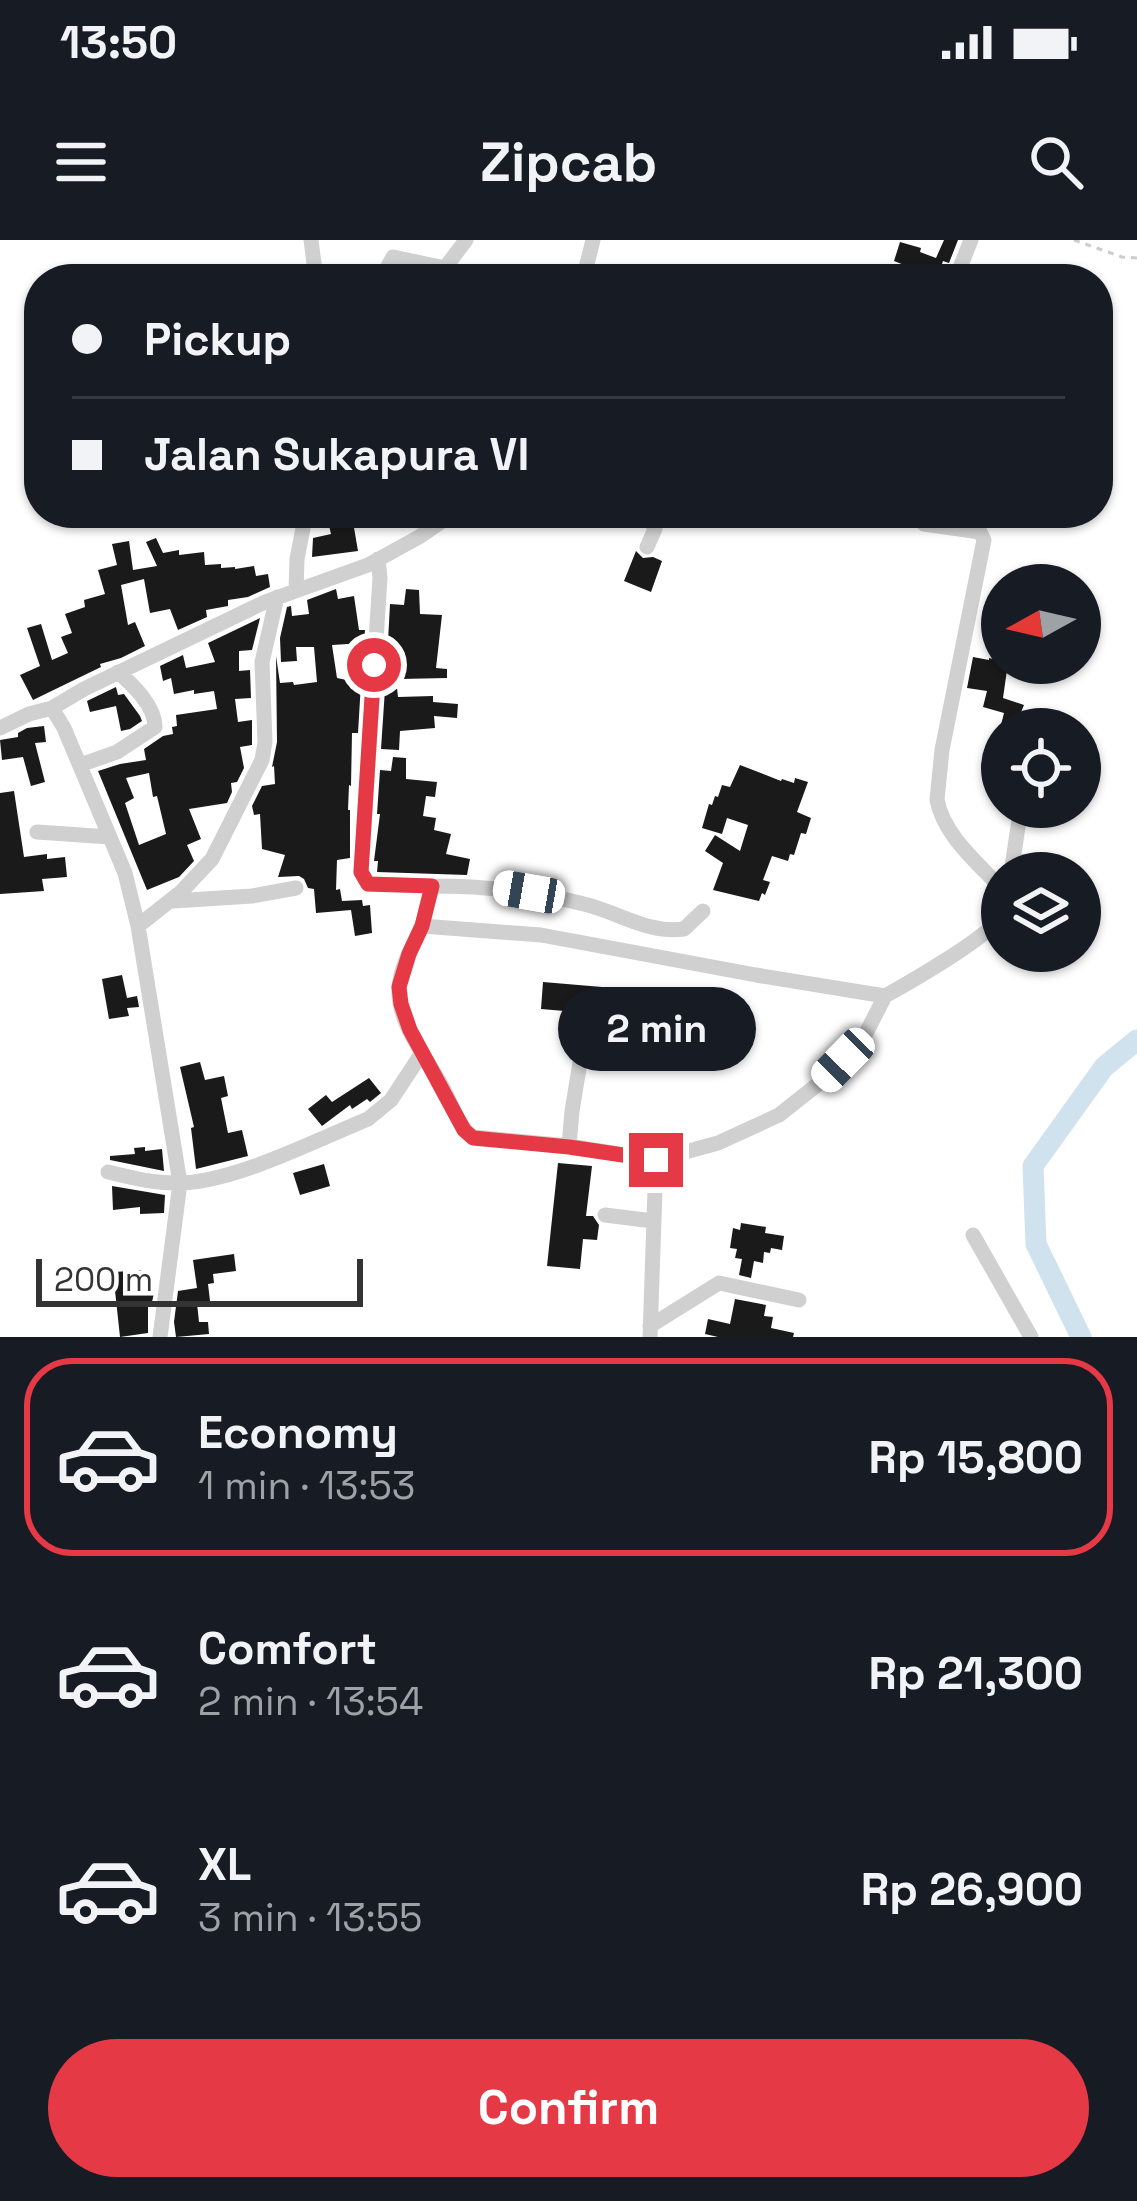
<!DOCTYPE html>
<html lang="en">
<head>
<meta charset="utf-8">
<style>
  :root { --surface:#171b24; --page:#20242c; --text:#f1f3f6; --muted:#9ea1a6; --line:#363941; --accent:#e63946 }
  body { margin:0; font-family:"Space Grotesk",sans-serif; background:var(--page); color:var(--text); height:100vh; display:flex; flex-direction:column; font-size:45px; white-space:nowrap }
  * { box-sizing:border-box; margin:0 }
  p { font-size:39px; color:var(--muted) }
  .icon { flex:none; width:66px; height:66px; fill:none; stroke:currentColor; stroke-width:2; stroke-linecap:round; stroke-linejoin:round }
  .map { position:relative; height:1097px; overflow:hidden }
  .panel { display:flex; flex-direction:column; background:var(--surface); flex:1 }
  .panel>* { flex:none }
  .top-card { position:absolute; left:24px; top:24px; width:1089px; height:264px; border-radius:48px; box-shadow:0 3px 9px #0004; display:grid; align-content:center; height:264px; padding:0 48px; background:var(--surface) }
  .needle { width:78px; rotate:262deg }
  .buttons { position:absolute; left:981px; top:324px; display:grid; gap:24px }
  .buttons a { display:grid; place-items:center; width:120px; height:120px; border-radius:50%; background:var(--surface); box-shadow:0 3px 9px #0004; font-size:60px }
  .scale { position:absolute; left:36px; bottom:30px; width:327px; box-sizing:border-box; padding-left:12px; border:6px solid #333; border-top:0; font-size:33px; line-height:42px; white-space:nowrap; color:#333; -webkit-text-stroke:9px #fff; paint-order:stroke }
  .end { position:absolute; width:54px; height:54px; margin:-27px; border:15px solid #e63946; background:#fff; box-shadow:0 0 0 6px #fff }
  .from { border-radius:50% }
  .bubble { position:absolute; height:84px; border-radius:42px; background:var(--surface); box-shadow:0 3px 9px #0004; font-size:39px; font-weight:800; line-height:84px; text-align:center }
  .car { position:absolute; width:36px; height:72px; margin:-36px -18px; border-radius:15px; box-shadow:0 0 9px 3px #0007; background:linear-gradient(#fff 24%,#345 0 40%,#fff 0 76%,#345 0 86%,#fff 0) }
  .top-card b { display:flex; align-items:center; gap:42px; height:114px; font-size:45px }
  .top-card b+b { border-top:3px solid var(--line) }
  .top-card i { width:30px; height:30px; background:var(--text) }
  ul { padding:21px 0 0; list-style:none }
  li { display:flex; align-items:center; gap:36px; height:198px; margin:0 24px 18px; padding:0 24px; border:6px solid transparent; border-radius:48px }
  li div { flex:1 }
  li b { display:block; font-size:45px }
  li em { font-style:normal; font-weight:800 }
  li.on { border-color:var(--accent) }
  li>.icon { width:108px; height:108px; stroke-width:1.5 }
  .primary-button { display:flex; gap:24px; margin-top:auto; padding:24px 48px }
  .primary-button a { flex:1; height:138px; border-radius:72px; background:var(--accent); color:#fff; font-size:48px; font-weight:800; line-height:138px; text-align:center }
  .status { display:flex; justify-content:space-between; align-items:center; height:84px; padding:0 60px; background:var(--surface); direction:ltr }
  .status svg { height:33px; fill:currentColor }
  header { display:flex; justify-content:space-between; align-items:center; height:156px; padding:0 48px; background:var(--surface); font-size:54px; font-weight:800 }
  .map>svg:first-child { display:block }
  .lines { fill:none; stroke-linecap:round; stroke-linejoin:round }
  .river { stroke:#cfe2ee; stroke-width:21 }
  .building { fill:#1a1a1a; fill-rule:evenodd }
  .path { stroke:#cdcdcd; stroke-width:3; stroke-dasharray:6 6; stroke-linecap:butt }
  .minor { stroke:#d0d0d0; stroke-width:15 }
  .route { stroke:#e63946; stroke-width:15 }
</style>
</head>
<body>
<div class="status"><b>13:50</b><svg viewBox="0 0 49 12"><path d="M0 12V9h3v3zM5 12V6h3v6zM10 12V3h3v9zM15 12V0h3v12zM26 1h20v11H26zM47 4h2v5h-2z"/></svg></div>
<header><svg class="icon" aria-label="menu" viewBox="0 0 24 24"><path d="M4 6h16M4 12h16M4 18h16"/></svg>Zipcab<svg class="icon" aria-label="search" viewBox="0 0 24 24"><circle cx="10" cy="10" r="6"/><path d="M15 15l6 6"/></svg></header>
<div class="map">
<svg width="1137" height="1097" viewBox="0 0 1137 1097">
  <rect width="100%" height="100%" fill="#fff"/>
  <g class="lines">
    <path class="river" d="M1081,1097L1036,1004L1033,926L1104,827L1137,800"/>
  </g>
  <path class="building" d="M944,0H958L949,23L943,21L940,30L930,26L927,34L894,21L900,2L921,8L920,12L936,18Z
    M352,276L358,311L312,317L313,298L331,294L328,281Z
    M156,298L163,313L179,310V315L204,312L205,325L221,324V328L235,327V329L254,326L256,336L268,334L270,347L248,357L228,360V366L206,370L207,377L178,390L170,369L150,373L144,339L121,345L128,385L135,382L145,406L121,418L100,424L101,427L33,460L20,435L40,426L27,388L41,384L52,420L68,413L61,397L72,393L65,374L85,367L84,360L105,354L98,330L117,325L112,304L129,301L133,330L157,326L146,302Z
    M636,311L643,318L653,317L662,321L651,352L624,341Z
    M336,349L338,359L354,356L359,390H365L364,403L332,405L337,438L361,443L358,493H352L351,546L349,545L348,570H350V618L337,620L336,650L340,649L342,661L362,660L363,666L370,665L372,693L355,696L351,670L316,673L314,649L308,648L304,639L299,636L278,637L285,615L262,609L260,574L254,575L252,566L262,546L275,544L274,526L272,527L277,502L276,416L280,443L293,442L294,445L317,442L314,407H296L297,421L281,422L280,398L287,367L291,366L292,376L309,374L307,360Z
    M406,349L419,350L420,374L442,375L436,428L447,429V438L400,439L399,421L387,420L390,364L404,365Z
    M260,378L252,410L239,411V431L250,430L251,458L235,459L238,482L252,480V505L240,507L244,528L237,542L231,543L232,552L227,563L189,569L201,599L187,605L194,621L179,637L147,650L98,531L120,524L146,520L144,509L163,496L173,494L172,487L177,486L176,475L217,469L214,451L194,454V450L174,454L171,438L163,441L160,426L183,415L186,428L215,422L208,403ZM149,533L153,557L157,556L166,594L139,605L125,563L134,558L126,538Z
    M973,417L989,420V418L1008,423L1003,458L1024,465L1014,489H1000L1004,473L983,467L987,451L967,448Z
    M116,447L118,455L124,454L140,476L142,481L130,489L121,491L116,466L90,472L87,461Z
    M397,448L398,457L433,456V462L458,464L457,478L434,476L435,488L400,491L399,510L381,509L385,449Z
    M44,486L46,502L35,503L45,542L31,546L23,517L2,520L0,500L18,497V493L27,488Z
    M393,517L406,518V539L437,542L435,557L426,556L423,576L436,578L434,590L451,594L446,614L470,619L467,635L377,632L378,621H374L380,574H377L380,530L391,531Z
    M740,525L781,541L782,539L794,543L795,538L808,542L797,572L811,578L806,594L801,593L794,615L790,614L788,621L772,616L763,640L770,642L765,655L762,653L759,661L713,650L723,623L705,611L715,595L740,611L748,585L727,578L722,594L702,588L709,564L712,565L715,556L718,557L722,545L730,547Z
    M14,551L24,617L47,614V619L65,617L67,637L42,639L44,651L0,654V553Z
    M122,735L127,758L137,756L139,767L127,768L129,776L109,779L102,739Z
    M543,742L602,747L600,774L541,769Z
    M200,822L205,840L224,836L228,856L221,858L228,893L242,890L248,916L196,929L191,888L194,887L180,827Z
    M369,838L381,853L370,862L367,859L352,869L350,865L322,886L308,869L326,855L332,862Z
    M145,907V911L162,909L164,931L110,920V916L135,914L134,908Z
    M558,923L592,926L586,976H593L599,985L597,1000L583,999L580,1029L547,1026Z
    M324,924L330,946L300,955L293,933Z
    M112,946L165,955L164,973L140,974V967L113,970Z
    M741,983L766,987L765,993L784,996L782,1010L771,1008L770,1013L764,1012L763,1023L754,1021L751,1038L739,1035L742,1019L735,1018L737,1009L730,1008L733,988L740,990Z
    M234,1014L236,1031L213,1034L214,1043L208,1044L210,1061L197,1063L199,1082H208L209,1094L176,1097L174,1082L178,1051L197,1048L193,1020Z
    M148,1030L149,1047H153L154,1053L152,1062L148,1063V1093L120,1097L113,1032Z
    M735,1059L766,1065L764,1076L773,1077L771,1088L794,1093L793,1097H718L705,1094L708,1079L730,1084Z"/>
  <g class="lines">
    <path class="path" d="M1074,0L1122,17L1137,18"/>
    <path class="minor" d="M311,0L316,39
      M586,28L593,0
      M381,39L393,17L445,28L466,0
      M950,39L959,30L971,0
      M646,273L655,289L647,307
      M922,273L924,284L980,292L984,300L942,510L937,560C944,596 978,623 1002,649
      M378,319L380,338L361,632L368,644L432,646L422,686L541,695L756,735L885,756C912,741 987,698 1002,676
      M296,351L297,319L306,273
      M52,468L64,488L125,633L138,686L180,943L160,1097
      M0,488L29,474L52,468L84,449L265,362L368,325L419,297L454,273
      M80,525L117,512L155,487C155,466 134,446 118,432
      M37,592L110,597
      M1011,633L1020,574
      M432,646C484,646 534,651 584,664C618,672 648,694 684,689L703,671
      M173,661L252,656L296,648
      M138,686L181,652L212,619L262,520L265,502L262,422L277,357
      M422,686C413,705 400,727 399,748C397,785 429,820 444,850C453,867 458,886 473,897L569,906L656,920L718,903L779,875L822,841L863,799L885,756
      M569,906L572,871L585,792
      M108,932C134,938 154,944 182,943C239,940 314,901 368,879L391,860L422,813
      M605,975L653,981
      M973,995L1031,1097
      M650,1086L719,1043L799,1060
      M650,1097L656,920"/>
  </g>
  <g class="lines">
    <path class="route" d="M374,425L361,632L368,644L432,646L422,686L409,714L399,747L401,764L410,790L464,890L473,898L569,907L656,920"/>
  </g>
</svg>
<div class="buttons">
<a><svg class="needle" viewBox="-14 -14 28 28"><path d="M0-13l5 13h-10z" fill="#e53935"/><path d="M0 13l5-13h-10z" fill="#9ea1a6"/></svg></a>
<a><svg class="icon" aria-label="locate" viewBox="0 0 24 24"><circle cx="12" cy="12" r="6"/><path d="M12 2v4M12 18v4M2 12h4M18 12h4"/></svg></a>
<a><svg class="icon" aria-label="layers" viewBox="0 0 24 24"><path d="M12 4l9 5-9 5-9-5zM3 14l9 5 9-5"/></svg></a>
</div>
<div class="scale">200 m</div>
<i class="end from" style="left:374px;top:425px"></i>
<i class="end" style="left:656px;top:920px"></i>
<div class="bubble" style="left:558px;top:747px;width:198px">2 min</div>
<i class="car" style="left:529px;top:652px;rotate:280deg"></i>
<i class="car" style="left:843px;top:820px;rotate:224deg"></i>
<div class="top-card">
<b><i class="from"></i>Pickup</b>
<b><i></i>Jalan Sukapura VI</b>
</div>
</div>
<section class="panel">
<ul>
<li class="on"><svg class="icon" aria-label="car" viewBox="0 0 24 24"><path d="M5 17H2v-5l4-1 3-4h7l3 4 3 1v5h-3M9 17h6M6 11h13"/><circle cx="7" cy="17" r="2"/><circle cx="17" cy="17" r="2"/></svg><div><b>Economy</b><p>1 min · 13:53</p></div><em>Rp 15,800</em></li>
<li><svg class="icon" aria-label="car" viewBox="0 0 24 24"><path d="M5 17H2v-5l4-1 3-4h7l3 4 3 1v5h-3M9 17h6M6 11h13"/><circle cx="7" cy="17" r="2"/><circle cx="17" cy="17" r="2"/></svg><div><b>Comfort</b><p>2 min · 13:54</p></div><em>Rp 21,300</em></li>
<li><svg class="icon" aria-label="car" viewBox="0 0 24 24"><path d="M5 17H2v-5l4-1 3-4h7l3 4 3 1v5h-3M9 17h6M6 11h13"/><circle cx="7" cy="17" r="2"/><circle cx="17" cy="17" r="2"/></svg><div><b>XL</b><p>3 min · 13:55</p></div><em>Rp 26,900</em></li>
</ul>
<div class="primary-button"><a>Confirm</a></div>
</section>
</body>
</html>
